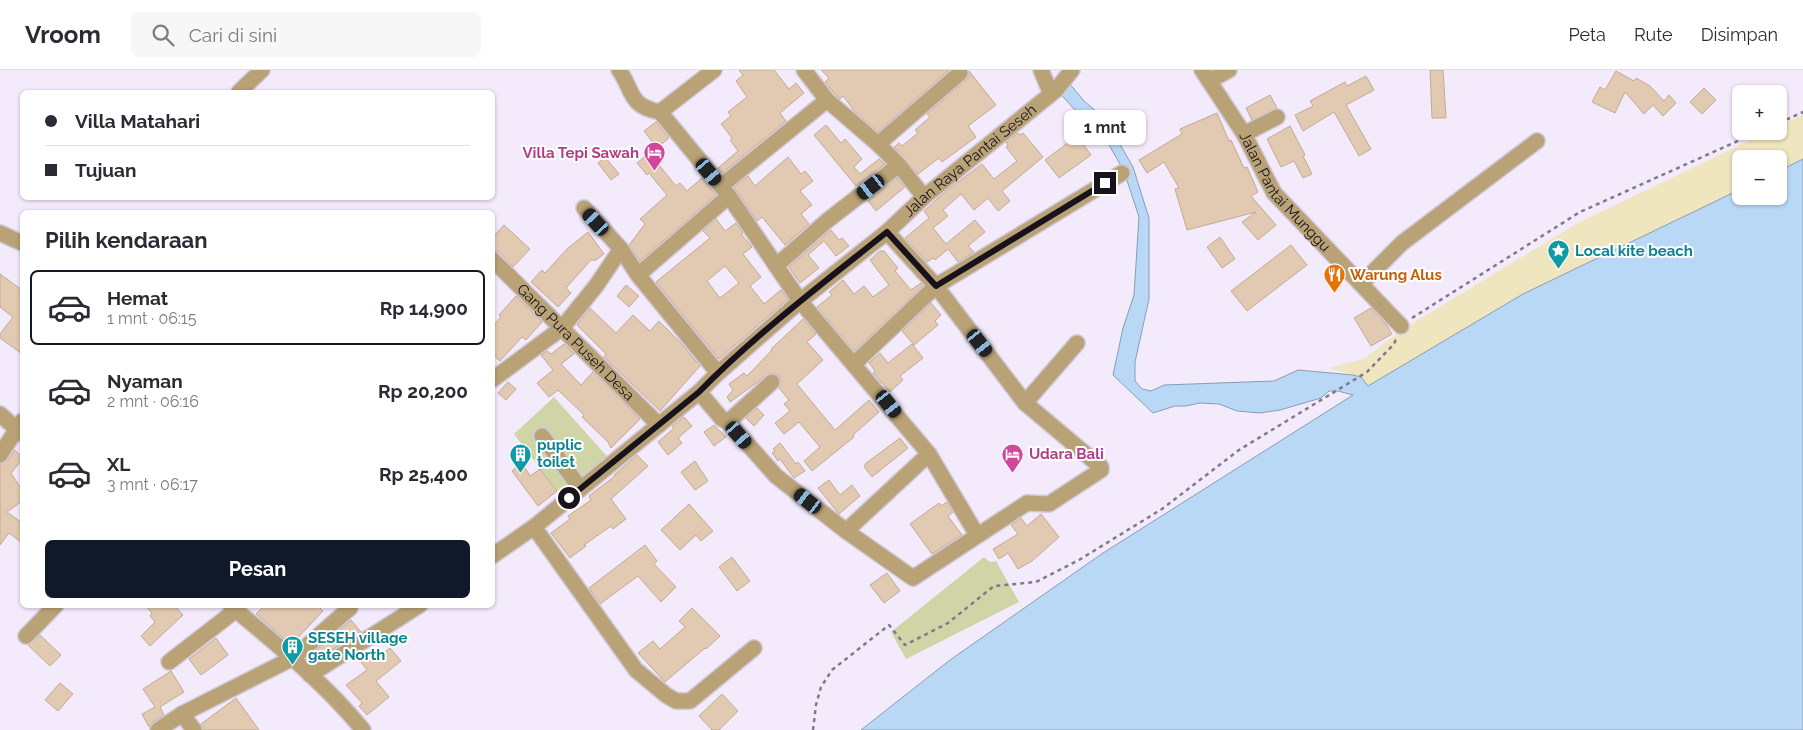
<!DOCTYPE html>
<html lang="id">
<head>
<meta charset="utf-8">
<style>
  :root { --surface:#fff; --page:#f7f7f7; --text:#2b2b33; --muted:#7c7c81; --line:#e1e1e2; --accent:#111827 }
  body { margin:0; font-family:Raleway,sans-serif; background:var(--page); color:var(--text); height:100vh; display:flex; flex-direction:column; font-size:19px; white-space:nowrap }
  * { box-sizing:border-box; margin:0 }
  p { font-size:16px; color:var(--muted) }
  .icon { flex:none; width:28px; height:28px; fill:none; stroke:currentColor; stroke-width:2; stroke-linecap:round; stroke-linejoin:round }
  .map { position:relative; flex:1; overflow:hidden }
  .panel { position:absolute; left:20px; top:140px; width:475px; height:398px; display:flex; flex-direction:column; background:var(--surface); border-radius:8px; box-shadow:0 1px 4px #0004 }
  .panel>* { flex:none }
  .banner { position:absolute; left:20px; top:20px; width:475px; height:110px; border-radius:8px; box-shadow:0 1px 4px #0004; display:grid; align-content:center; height:110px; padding:0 25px; background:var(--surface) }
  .tools { position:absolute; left:1732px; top:15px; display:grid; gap:10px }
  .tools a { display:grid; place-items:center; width:55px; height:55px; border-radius:8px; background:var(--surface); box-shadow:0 1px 4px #0004; font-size:25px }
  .end { position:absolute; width:22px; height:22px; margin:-11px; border:6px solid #17121c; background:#fff; box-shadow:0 0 0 2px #fff }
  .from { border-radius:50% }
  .bubble { position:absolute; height:35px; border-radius:8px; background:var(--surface); box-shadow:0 1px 4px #0004; font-size:16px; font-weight:700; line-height:35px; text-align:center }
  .car { position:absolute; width:15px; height:30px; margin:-15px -8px; border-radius:6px; box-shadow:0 0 4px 1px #0007; background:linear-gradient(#222 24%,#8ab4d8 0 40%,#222 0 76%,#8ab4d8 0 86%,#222 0) }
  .banner b { display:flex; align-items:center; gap:18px; height:48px; font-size:19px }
  .banner b+b { border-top:1px solid var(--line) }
  .banner i { width:12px; height:12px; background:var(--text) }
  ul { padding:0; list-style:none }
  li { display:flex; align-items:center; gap:15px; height:75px; margin:0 10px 8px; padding:0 15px; border:2px solid transparent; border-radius:8px }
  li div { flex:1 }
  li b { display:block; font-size:19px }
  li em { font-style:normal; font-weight:700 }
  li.selected { border-color:var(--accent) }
  li>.icon { width:45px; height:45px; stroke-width:1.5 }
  h2 { padding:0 25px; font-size:22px; line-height:60px }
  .cta { display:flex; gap:10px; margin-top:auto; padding:10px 25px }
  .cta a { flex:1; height:58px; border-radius:8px; background:var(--accent); color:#fff; font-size:20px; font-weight:700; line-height:58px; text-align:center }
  header { display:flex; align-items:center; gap:30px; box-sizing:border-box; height:70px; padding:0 25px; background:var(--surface); border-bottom:1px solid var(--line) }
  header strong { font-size:24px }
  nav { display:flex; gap:28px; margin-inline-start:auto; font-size:18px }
  .search { width:350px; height:45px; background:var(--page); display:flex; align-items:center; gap:12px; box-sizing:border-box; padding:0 18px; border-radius:8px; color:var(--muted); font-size:19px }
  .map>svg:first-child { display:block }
  .green { fill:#d0d5a7 }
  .sand { fill:#efe5bf }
  .water { fill:#b9d8f5; stroke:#889db4 }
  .building { fill:#e2cab2; stroke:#c2aa93; fill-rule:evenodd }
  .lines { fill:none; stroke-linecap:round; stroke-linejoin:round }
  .minor-casing { stroke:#d0c7d8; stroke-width:18 }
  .path { stroke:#807987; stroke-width:2.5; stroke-dasharray:4 4; stroke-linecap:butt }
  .minor { stroke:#b9a275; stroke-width:15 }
  .route { stroke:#17121c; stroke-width:6 }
  .labels { text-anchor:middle; stroke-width:4; stroke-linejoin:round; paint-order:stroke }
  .hotel-label { font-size:15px; font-weight:bold; fill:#b23c85; stroke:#fff; text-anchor:end }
  .street-label { font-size:15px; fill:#17121c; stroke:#fff }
  .culture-label { font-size:15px; font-weight:bold; fill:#0d838f; stroke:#fff; text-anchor:start }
  .food-label { font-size:15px; font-weight:bold; fill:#c56008; stroke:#fff; text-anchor:start }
</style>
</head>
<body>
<header>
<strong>Vroom</strong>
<div class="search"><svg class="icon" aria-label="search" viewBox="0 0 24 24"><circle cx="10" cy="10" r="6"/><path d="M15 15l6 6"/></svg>Cari di sini</div>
<nav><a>Peta</a><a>Rute</a><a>Disimpan</a></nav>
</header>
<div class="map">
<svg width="1803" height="660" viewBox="0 0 1803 660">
  <rect width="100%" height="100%" fill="#f3eafc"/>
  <path class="green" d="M554,327L613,393L564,430L514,364Z
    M984,487L990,492L996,491L1019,532L906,589L891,562Z"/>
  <path class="sand" d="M1803,45V89L1779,101V89H1741V119L1523,224L1368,316L1361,307L1329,298L1364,289L1403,259L1578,153L1769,61H1779V56Z"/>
  <path class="water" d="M1069,13L1084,31L1103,47L1110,57L1133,97L1149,148V229L1135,292V311L1142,319L1151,321L1164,315L1274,311L1298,300L1353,305L1361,307L1368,316L1523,224L1741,119V126H1779V101L1803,89V660H861L950,590L1103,483L1353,325L1338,321H1329L1321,328L1280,340L1260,343L1237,341L1219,334L1200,333L1186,336H1175L1153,343L1113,305L1123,258L1134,225L1139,147L1124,101L1101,61L1095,53L1074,39L1059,22Z"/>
  <path class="building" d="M739,0H774L789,19L796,13L804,23L780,43L786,51L722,103L718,98L738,81L730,70L732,68L721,54L731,46L728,42L747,27L736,11L743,5Z
    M821,0H949L878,62L856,43L843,26L840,29L834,23L825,12L829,8Z
    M1430,0H1443L1446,48H1432Z
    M969,1L996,35L968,56L976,67L942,92L939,88L918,104L894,77L899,73L902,76L918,63L915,60L930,47L927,44L966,10L969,6Z
    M1616,1L1634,11L1636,8L1650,16L1664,31L1669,25L1676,33L1663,46L1653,35L1644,44L1625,22L1615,43L1592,32L1600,17L1605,20Z
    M1366,6L1374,20L1346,35L1371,79L1359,86L1334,42L1303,61L1295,45L1313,36L1310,31L1345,12L1347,16Z
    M1704,18L1716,30L1702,44L1690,32Z
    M1270,25L1277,38L1252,50L1246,38Z
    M1217,43L1229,71L1231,70L1244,98L1247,97L1258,122L1251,126L1276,155L1258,170L1242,152L1256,142L1187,160L1175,119L1179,118L1164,92L1147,103L1139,90L1182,64L1180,59Z
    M656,52L669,68L657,78L644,61Z
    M826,55L841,73L845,69L862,89L854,97L860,104L879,89L885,94L856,116L814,65Z
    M1290,56L1305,85L1303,86L1312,104L1303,108L1294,91L1281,97L1267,69Z
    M1018,63L1020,65L1023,63L1043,87L1002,121L1010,131L998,141L988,128L974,140L961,124L943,140L948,146L933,158L946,174L975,150L985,162L968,176L974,182L958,192L948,179L935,190L933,188L927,192L905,168L929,148L924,141L946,121L982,94L994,109L1017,91L1006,77L1008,75L1006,72Z
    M1077,66L1091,85L1059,108L1045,90Z
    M653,80L663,91L659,95L676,116L680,113L687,121L702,108L716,125L640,191L629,175L645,154L640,149L667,125L649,103L647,105L637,93Z
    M605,87L619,104L611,110L598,93Z
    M788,87L801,104L805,101L813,111L800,121L812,135L801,144L809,154L785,175L762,147L757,151L734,117L748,106L755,116Z
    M897,108L905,117L876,141L868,131Z
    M716,149L725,161L736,153L743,163L741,164L752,177L743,184L761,207L750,216L764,234L781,220L788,229L719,289L656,212L710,168L703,161ZM725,196L739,213L720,228L707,211Z
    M504,155L530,179L513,197L499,182L492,180V168Z
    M831,160L839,170L842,168L849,176L836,186L824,171L808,185L819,198L800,213L789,197Z
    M588,162L604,184L596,190H591L566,218L571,223L558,237L531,212L542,200L545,203L567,179Z
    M1220,167L1235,189L1222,198L1207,177Z
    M1291,175L1307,195L1247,241L1231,221Z
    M880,181H884L898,198L895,201L911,220L921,213L923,216L854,281L817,237L832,225L829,222L843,210L854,224L864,216L873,227L889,215L870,190Z
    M0,204L22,220V284L0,268V264L13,247L0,237Z
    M626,215L639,226L629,237L617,226Z
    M516,226L542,252L526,270L522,267L500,291L492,284V257L501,247L499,245Z
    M931,233L941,245L935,251L938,255L914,275L902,261Z
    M590,238L616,263L633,245L650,261L659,251L680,272L700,296L660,341L604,287L606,284L577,255Z
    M1371,238L1386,254L1392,264L1371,276L1354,248Z
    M803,249L816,264L807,272L823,290L797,314L835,360L869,330L879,342L853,365L854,367L812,401L804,391L820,377L799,352L784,364L775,353L790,341L784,334L789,330L779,318L781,310L779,305L770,303L730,332L727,327L733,320L729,314L744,303L747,306L772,280L771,279Z
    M564,274L574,284L561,294L581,315L593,302L640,349L611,378L608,372L582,347L584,345L558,320L549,327L537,313L553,300L541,285L547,281L551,284Z
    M912,274L923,288L900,306L903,310L890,322L873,303L875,301L869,293L880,283L888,293Z
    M508,312L516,319L506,330L498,323Z
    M757,338L764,345L754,356L746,348Z
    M684,347L692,356L678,368L682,373L668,385L658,372L674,358L672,356Z
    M714,355L726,367L714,376L704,362Z
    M900,368L908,378L872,407L865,398V394Z
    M780,373L796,394L798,392L805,401L794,408L780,389L778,391L772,383L775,381L773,379Z
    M15,380L22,387V390L11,403L22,420V431L7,442L22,453V473L9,463L0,475V394L8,390Z
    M637,385L648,396L611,429L626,449L613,459L611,456L584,475L586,476L570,488L551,463L570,449L568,446L591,430L589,426L615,406L614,405Z
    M695,391L708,411L695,420L681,402Z
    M522,393L530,406L540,399L557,421L538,436L512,401Z
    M829,410L840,425L852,415L860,426L839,444L818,418Z
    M947,432L953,442L948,446L962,465L932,484L910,454L939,433L941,436Z
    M689,434L713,461L701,471L696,465L680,480L661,460Z
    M1041,444L1059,467L1032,491L1018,499L1008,483L999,489L993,479L1018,464L1011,455L1021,448L1027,456Z
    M645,475L657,491L654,494L676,517L661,532L638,506L600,534L589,518Z
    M732,487L750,511L737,521L719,497Z
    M887,503L900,521L884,533L870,515Z
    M145,535H174L183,545L150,576L141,566L155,552L150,546L152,543Z
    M265,535H317L323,541L291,575L256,544Z
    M692,538L720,566L706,579L705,578L665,612L638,583L653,571L660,579L685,557L679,551Z
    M351,550L361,562L322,586L316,580Z
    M40,565L61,585L50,596L28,575Z
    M216,568L228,585L201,605L189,589Z
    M390,578L401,591L376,611L389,627L367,645L359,636L362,633L346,615L367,600L361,592L374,583L378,588Z
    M171,601L184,622L160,637L164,645L153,652L149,657L142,644L155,637L143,619Z
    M60,613L73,624L58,641L45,630Z
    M722,624L738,641L719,660H712L699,646Z
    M236,628L259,660H203L201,654Z"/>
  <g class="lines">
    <defs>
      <g id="minor">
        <path d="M619,0C634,21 628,36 660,42L729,126L800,231L929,384L977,465"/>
        <path d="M804,0L827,30L878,74L899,95L924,127"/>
        <path d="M1041,0L1051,24"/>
        <path id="s1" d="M1202,0L1244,64L1274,123L1401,256"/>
        <path d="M1209,11L1229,0"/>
        <path d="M239,22L262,0"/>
        <path d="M660,42L714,0"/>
        <path d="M1244,64L1277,47"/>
        <path d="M878,74L960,3"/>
        <path d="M721,116L827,30"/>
        <path d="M584,138L621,179L638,205L718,303"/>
        <path d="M0,163L22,173"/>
        <path id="s2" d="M492,189L659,355"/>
        <path d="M776,196L828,150L899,95"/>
        <path d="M638,205L729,126"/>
        <path d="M1361,214L1402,173L1537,71"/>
        <path d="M854,294L936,216L1122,103"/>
        <path d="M492,310L562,258L596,216L621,179"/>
        <path d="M699,322L722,349L728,352L776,406L846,461L913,508L1027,433L1049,434L1101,400V397L1025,333L936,216L887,162"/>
        <path d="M1025,333L1077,273"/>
        <path d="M0,344L22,364"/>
        <path d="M728,352L772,312"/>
        <path d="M542,366L580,418"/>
        <path d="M0,385L22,351"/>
        <path d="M534,457L636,600L666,625L676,631H690L754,578"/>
        <path d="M846,461L929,384"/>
        <path id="s3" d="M492,486L534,457L699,322L718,303L800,231L887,162L924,127L1056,20L1072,0"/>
        <path d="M230,535C276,574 325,613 363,660"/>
        <path d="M26,566L56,535"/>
        <path d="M169,592L236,540"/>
        <path d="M310,605L420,535"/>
        <path d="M182,644L194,660"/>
        <path d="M158,660L182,644L293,588L350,538"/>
      </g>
    </defs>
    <use href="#minor" class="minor-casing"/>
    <path class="path" d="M1779,53L1803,42
      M1412,248L1580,142L1760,61
      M813,660L816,635L821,617L832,600L889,555L905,575L948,553L994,516L1036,512L1079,490L1162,439L1239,380L1367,302L1394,274L1396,269"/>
    <use href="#minor" class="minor"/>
  </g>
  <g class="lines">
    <path class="route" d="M569,428L699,322C757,263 823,213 887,162L936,216L1105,113"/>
  </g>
  <defs>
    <symbol id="hotel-pin" viewBox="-11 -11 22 30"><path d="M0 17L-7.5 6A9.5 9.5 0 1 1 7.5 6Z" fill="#d1479c" stroke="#fff"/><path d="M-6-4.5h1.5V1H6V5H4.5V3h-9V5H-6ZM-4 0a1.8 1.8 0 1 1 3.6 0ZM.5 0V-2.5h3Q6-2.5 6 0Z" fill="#fff"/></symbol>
    <symbol id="sight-pin" viewBox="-11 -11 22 30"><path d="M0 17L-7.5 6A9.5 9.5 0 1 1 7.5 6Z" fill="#0f9aa8" stroke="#fff"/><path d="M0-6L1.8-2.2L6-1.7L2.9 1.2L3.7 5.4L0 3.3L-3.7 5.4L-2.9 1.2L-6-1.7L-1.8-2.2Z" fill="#fff"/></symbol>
    <symbol id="restaurant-pin" viewBox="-11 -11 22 30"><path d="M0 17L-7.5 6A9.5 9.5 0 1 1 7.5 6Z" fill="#e8710a" stroke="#fff"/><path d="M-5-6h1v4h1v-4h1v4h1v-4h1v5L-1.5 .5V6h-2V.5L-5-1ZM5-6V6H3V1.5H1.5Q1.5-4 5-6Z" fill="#fff"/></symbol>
    <symbol id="building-pin" viewBox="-11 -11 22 30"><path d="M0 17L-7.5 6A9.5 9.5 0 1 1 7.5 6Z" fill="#0f9aa8" stroke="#fff"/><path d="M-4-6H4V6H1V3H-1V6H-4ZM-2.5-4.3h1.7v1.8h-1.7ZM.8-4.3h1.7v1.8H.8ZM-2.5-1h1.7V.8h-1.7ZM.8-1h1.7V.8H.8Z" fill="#fff"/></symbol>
  </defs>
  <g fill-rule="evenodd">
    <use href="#hotel-pin" x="642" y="70" width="25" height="34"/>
    <use href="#sight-pin" x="1546" y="168" width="25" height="34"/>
    <use href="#restaurant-pin" x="1322" y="192" width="25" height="34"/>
    <use href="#building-pin" x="508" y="372" width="25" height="34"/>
    <use href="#hotel-pin" x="1000" y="372" width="25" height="34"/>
    <use href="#building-pin" x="280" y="564" width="25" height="34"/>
  </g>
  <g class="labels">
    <g class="hotel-label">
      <text x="639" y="88">Villa Tepi Sawah</text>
      <text x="1029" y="389" text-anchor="start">Udara Bali</text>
    </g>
    <g class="street-label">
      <text dy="5" stroke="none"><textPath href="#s3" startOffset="621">Jalan Raya Pantai Seseh</textPath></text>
      <text dy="5" stroke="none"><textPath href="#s1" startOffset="148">Jalan Pantai Munggu</textPath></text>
      <text dy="5" stroke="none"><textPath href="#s2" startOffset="118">Gang Pura Puseh Desa</textPath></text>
    </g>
    <g class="culture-label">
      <text x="1575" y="186">Local kite beach</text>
      <text x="537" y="380">puplic<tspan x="537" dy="17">toilet</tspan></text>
      <text x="308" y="573">SESEH village<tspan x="308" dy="17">gate North</tspan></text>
    </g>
    <g class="food-label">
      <text x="1350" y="210">Warung Alus</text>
    </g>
  </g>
</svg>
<div class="tools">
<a>+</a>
<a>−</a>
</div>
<i class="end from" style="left:569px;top:428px"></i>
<i class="end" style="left:1105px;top:113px"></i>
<div class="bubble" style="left:1064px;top:40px;width:82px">1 mnt</div>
<i class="car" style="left:709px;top:102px;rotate:140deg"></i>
<i class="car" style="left:871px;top:117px;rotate:232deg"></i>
<i class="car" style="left:596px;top:152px;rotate:318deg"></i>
<i class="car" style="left:980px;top:273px;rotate:142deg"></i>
<i class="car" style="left:889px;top:334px;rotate:141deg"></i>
<i class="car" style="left:739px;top:365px;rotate:139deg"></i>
<i class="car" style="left:808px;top:431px;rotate:308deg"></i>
<div class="banner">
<b><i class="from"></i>Villa Matahari</b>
<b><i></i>Tujuan</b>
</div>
<section class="panel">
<h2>Pilih kendaraan</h2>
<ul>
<li class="selected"><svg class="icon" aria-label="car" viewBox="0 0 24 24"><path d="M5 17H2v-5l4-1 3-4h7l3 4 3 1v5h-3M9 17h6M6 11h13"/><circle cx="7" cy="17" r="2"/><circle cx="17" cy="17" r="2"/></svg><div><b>Hemat</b><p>1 mnt · 06:15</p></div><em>Rp 14,900</em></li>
<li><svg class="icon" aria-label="car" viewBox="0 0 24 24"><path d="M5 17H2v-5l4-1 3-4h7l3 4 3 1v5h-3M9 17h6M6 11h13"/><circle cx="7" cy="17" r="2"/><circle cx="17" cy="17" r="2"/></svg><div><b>Nyaman</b><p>2 mnt · 06:16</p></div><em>Rp 20,200</em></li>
<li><svg class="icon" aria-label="car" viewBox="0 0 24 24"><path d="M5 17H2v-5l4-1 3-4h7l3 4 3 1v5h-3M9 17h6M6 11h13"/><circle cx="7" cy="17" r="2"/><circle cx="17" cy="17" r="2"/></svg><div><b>XL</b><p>3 mnt · 06:17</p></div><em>Rp 25,400</em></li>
</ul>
<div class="cta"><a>Pesan</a></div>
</section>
</div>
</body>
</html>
